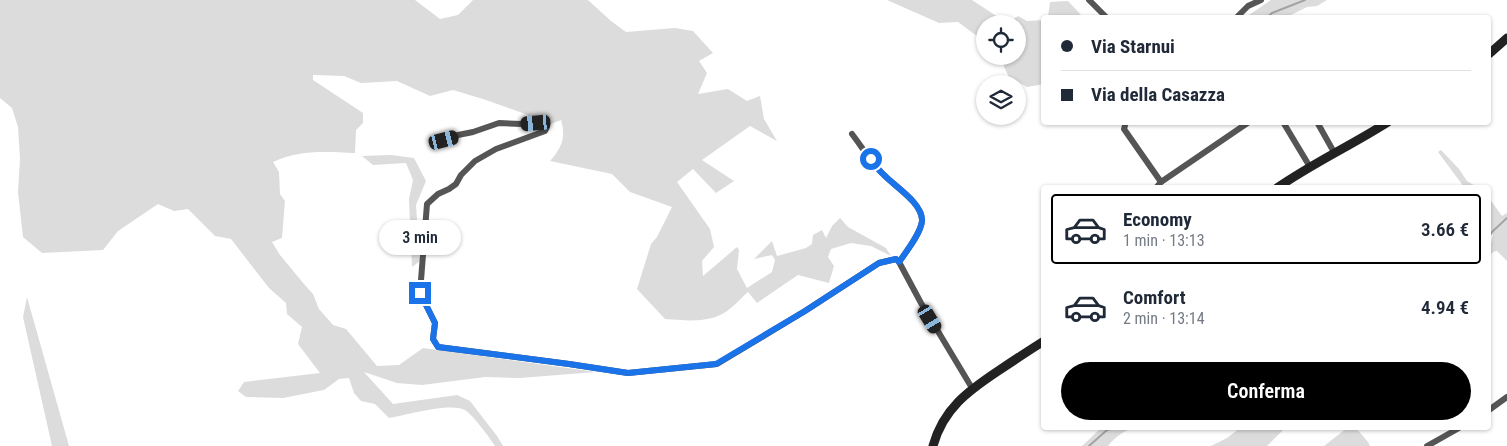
<!DOCTYPE html>
<html lang="it">
<head>
<meta charset="utf-8">
<style>
  :root { --surface:#fff; --page:#f2f2f3; --text:#1f2937; --muted:#747a83; --line:#e0e1e3; --accent:#000 }
  body { margin:0; font-family:"Roboto Condensed",sans-serif; background:var(--page); color:var(--text); height:100vh; display:flex; flex-direction:column; font-size:19px; white-space:nowrap }
  * { box-sizing:border-box; margin:0 }
  p { font-size:16px; color:var(--muted) }
  .icon { flex:none; width:28px; height:28px; fill:none; stroke:currentColor; stroke-width:2; stroke-linecap:round; stroke-linejoin:round }
  .map { position:relative; flex:1; overflow:hidden }
  .details { position:absolute; left:1041px; top:185px; width:450px; height:245px; display:flex; flex-direction:column; background:var(--surface); border-radius:5px; box-shadow:0 1px 4px #0004 }
  .details>* { flex:none }
  .guide { position:absolute; left:1041px; top:15px; width:450px; height:110px; border-radius:5px; box-shadow:0 1px 4px #0004; display:grid; align-content:center; height:110px; padding:0 20px; background:var(--surface) }
  .tools { position:absolute; left:976px; top:15px; display:grid; gap:10px }
  .tools a { display:grid; place-items:center; width:50px; height:50px; border-radius:50%; background:var(--surface); box-shadow:0 1px 4px #0004; font-size:25px }
  .end { position:absolute; width:22px; height:22px; margin:-11px; border:6px solid #1a73e8; background:#fff; box-shadow:0 0 0 2px #fff }
  .from { border-radius:50% }
  .bubble { position:absolute; height:35px; border-radius:18px; background:var(--surface); box-shadow:0 1px 4px #0004; font-size:16px; font-weight:600; line-height:35px; text-align:center }
  .car { position:absolute; width:15px; height:30px; margin:-15px -8px; border-radius:6px; box-shadow:0 0 4px 1px #0007; background:linear-gradient(#222 24%,#8ab4d8 0 40%,#222 0 76%,#8ab4d8 0 86%,#222 0) }
  .guide b { display:flex; align-items:center; gap:18px; height:48px; font-size:19px }
  .guide b+b { border-top:1px solid var(--line) }
  .guide i { width:12px; height:12px; background:var(--text) }
  ul { padding:9px 0 0; list-style:none }
  li { display:flex; align-items:center; gap:15px; height:70px; margin:0 10px 8px; padding:0 10px; border:2px solid transparent; border-radius:5px }
  li div { flex:1 }
  li b { display:block; font-size:19px }
  li em { font-style:normal; font-weight:600 }
  li.on { border-color:var(--accent) }
  li>.icon { width:45px; height:45px; stroke-width:1.5 }
  .action { display:flex; gap:10px; margin-top:auto; padding:10px 20px }
  .action a { flex:1; height:58px; border-radius:30px; background:var(--accent); color:#fff; font-size:20px; font-weight:600; line-height:58px; text-align:center }
  .map>svg:first-child { display:block }
  .green { fill:#dcdcdc }
  .lines { fill:none; stroke-linecap:round; stroke-linejoin:round }
  .stream { stroke:#a3a3a3; stroke-width:2 }
  .street { stroke:#555; stroke-width:6 }
  .secondary { stroke:#222; stroke-width:9 }
  .route { stroke:#1a73e8; stroke-width:6 }
</style>
</head>
<body>
<div class="map">
<svg width="1507" height="446" viewBox="0 0 1507 446">
  <rect width="100%" height="100%" fill="#fff"/>
  <path class="green" d="M0,0H415L440,19L458,15L473,0H588L611,21L626,32L675,28L693,31L713,53L699,61L707,73L698,94L728,89L747,101L760,96L764,119L777,141L750,126L702,160L734,181L716,193L693,169L677,182L710,229L714,247L702,261L703,276L737,247L739,250L737,269L747,288L772,272L775,260L772,255L754,259L772,241L777,256L806,248L812,244L813,235L822,230L826,238L832,226L840,218L848,227L886,248L891,256L871,246L851,243L831,249L828,257L834,266L829,283L798,275L757,303L748,292C740,299 730,311 720,315C703,323 683,320 665,319L637,289L651,244L657,237L672,207L630,192L612,174L550,161C562,147 566,138 561,120L541,128L529,123L528,115L486,100L453,90L430,96L397,81L361,83L344,76L313,75V80L363,113V123L356,130L355,153C325,152 301,149 273,162L279,172L280,194L285,201L282,238L272,242L280,255L304,284L313,294L319,309L333,325L346,329L377,366L399,365L423,348L596,372L520,378L485,377L422,385L397,383L364,372L393,404L457,395L470,401L497,436L503,446H495C490,438 473,415 465,410C451,402 406,415 389,418L375,404L361,401L354,393L349,378L339,379L324,390L283,398L246,397L238,391L244,382L320,373L298,344L302,327L287,314L286,303L269,288L231,239L215,236L188,209L174,211L158,204L118,231L103,250L42,253L23,237L18,192L20,159L18,127L12,108L0,98Z
    M887,0H972L1007,23L1018,16L1027,21L1044,20V84L1027,87L1009,77L1004,67L1003,56H1018V24H985V42L958,22L939,23Z
    M1271,0H1327L1317,6L1307,7L1287,17H1246Z
    M1068,1L1083,17H1048L1050,2Z
    M1441,150L1459,169L1467,181L1477,187H1464L1438,152Z
    M391,155L414,158L426,181L416,205L420,261L412,267L409,199L413,180L406,163L373,165L362,156Z
    M1489,198L1502,216L1507,213V261L1497,251L1493,252L1489,257V234L1491,243L1493,235L1489,225Z
    M27,297L69,446H52L23,317Z
    M1101,428H1135C1124,430 1115,437 1108,446H1082Z
    M1240,428H1285L1267,446H1211L1227,438Z
    M1347,428H1356L1368,442L1370,446H1324Z"/>
  <g class="lines">
    <path class="stream" d="M1266,18L1272,13L1305,0
      M1489,237L1492,232L1507,218
      M1089,446L1107,430L1112,428"/>
    <path class="street" d="M1089,0L1107,18
      M1236,18L1248,6L1261,0
      M1126,122L1124,129L1161,182
      M1283,122L1310,167
      M1317,122L1335,154
      M852,134C862,147 871,162 883,174C894,186 923,203 922,221C921,233 906,252 899,262
      M434,143L454,138L458,135L473,132L499,123L522,124L536,123L544,125L547,127L545,131L496,149L475,161L461,175L456,184L449,189L438,194L427,204L420,293L435,323L433,339L438,347L569,364L628,373L717,364L805,311L879,263L896,259L899,262L921,303L972,388
      M1156,188L1161,182L1249,122
      M1489,410L1507,397
      M1427,446L1459,428"/>
    <path class="secondary" d="M1489,54L1507,38
      M1277,188C1313,163 1352,145 1388,122
      M933,446C943,409 968,391 998,371C1013,361 1028,351 1044,341"/>
  </g>
  <g class="lines">
    <path class="route" d="M420,293L435,323L433,339L438,347L569,364L628,373L716,364L805,311L879,263L896,259L899,262C906,252 921,233 922,221C923,203 894,186 883,174C878,170 875,164 871,159"/>
  </g>
</svg>
<div class="tools">
<a><svg class="icon" aria-label="locate" viewBox="0 0 24 24"><circle cx="12" cy="12" r="6"/><path d="M12 2v4M12 18v4M2 12h4M18 12h4"/></svg></a>
<a><svg class="icon" aria-label="layers" viewBox="0 0 24 24"><path d="M12 4l9 5-9 5-9-5zM3 14l9 5 9-5"/></svg></a>
</div>
<i class="end from" style="left:871px;top:159px"></i>
<i class="end" style="left:420px;top:293px"></i>
<div class="bubble" style="left:379px;top:220px;width:82px">3 min</div>
<i class="car" style="left:536px;top:123px;rotate:265deg"></i>
<i class="car" style="left:444px;top:140px;rotate:76deg"></i>
<i class="car" style="left:930px;top:319px;rotate:149deg"></i>
<div class="guide">
<b><i class="from"></i>Via Starnui</b>
<b><i></i>Via della Casazza</b>
</div>
<section class="details">
<ul>
<li class="on"><svg class="icon" aria-label="car" viewBox="0 0 24 24"><path d="M5 17H2v-5l4-1 3-4h7l3 4 3 1v5h-3M9 17h6M6 11h13"/><circle cx="7" cy="17" r="2"/><circle cx="17" cy="17" r="2"/></svg><div><b>Economy</b><p>1 min · 13:13</p></div><em>3.66 €</em></li>
<li><svg class="icon" aria-label="car" viewBox="0 0 24 24"><path d="M5 17H2v-5l4-1 3-4h7l3 4 3 1v5h-3M9 17h6M6 11h13"/><circle cx="7" cy="17" r="2"/><circle cx="17" cy="17" r="2"/></svg><div><b>Comfort</b><p>2 min · 13:14</p></div><em>4.94 €</em></li>
</ul>
<div class="action"><a>Conferma</a></div>
</section>
</div>
</body>
</html>
